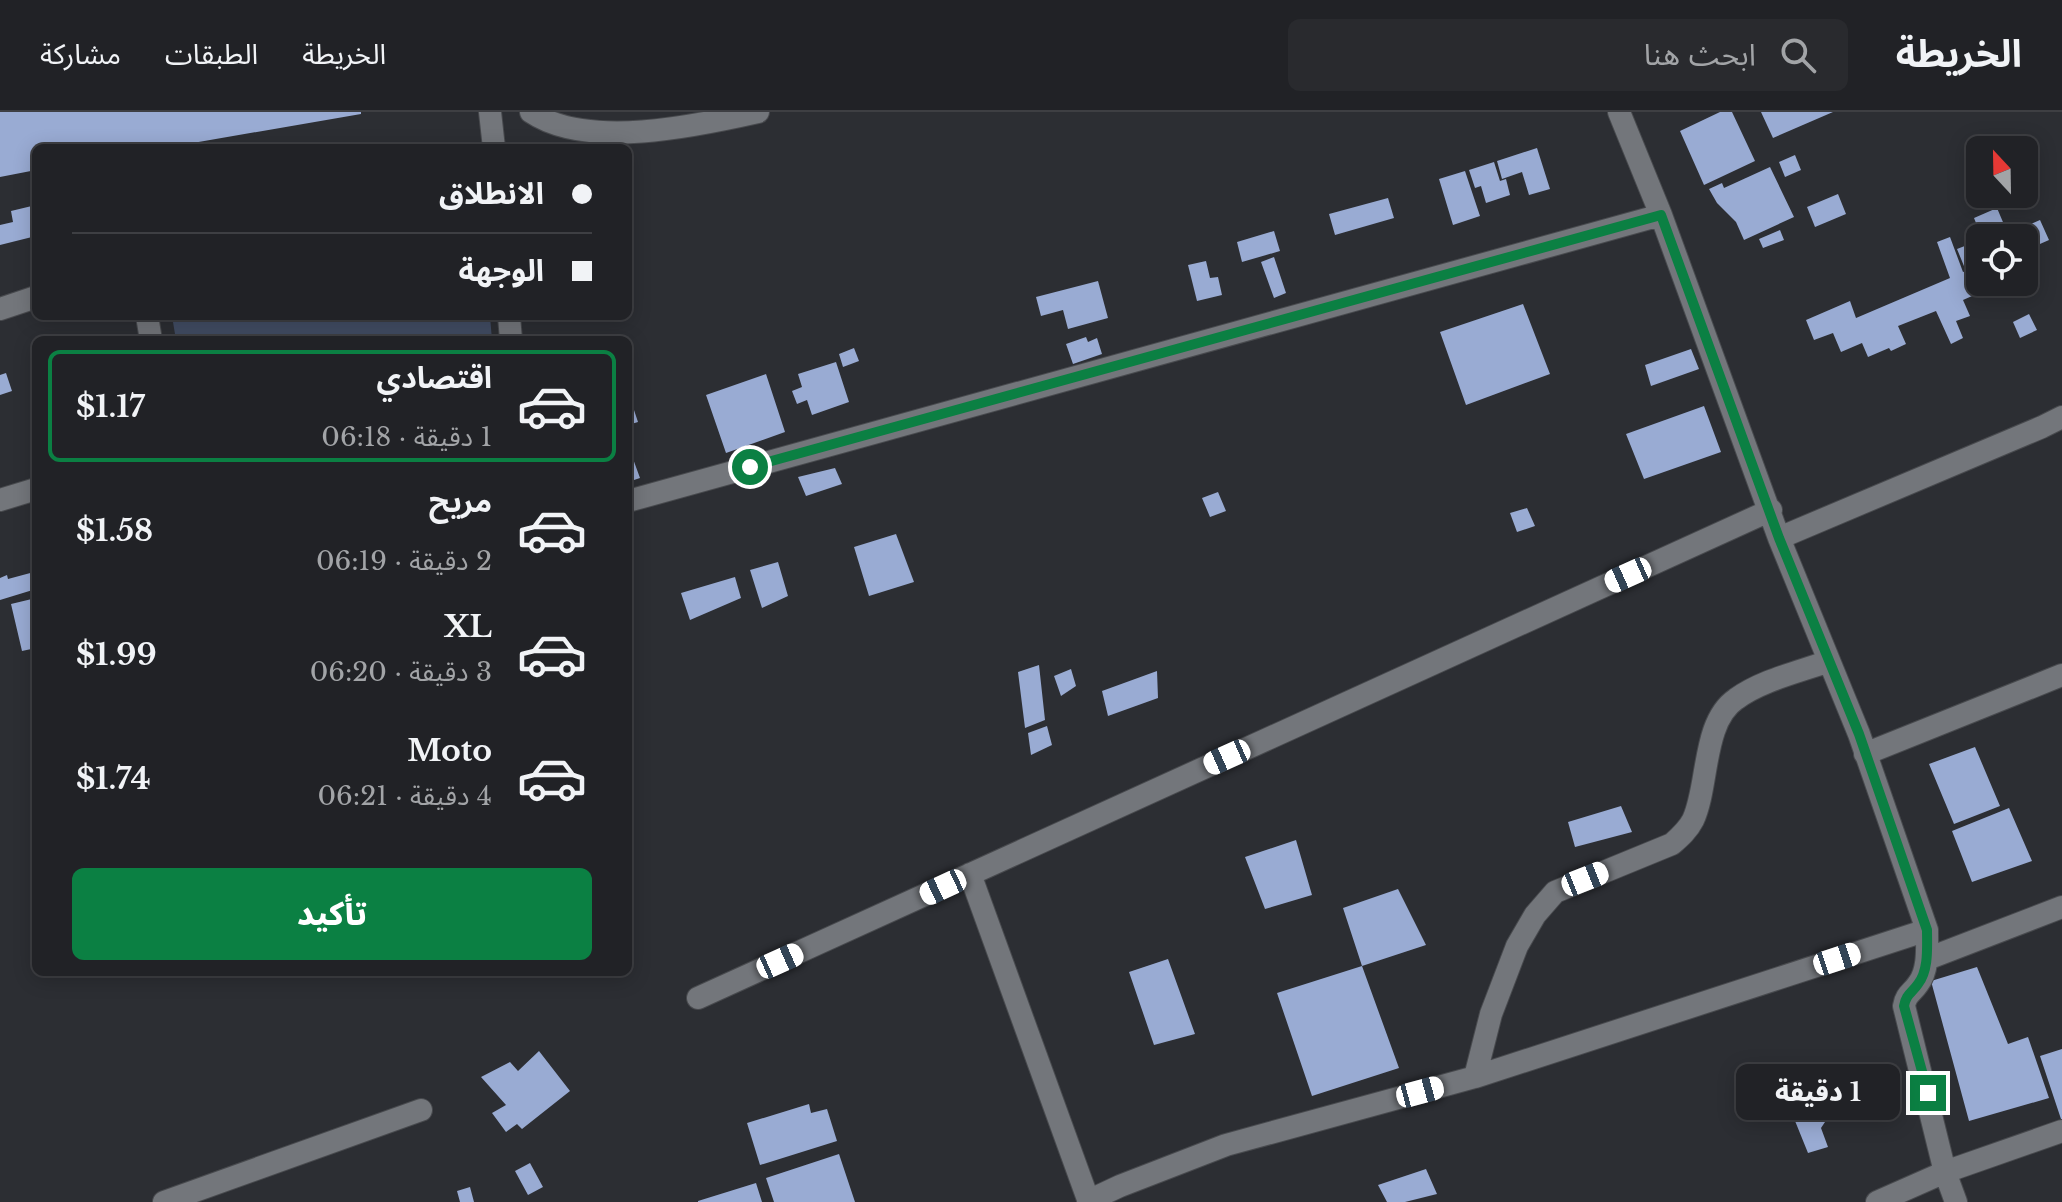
<!DOCTYPE html>
<html lang="ar">
<head>
<meta charset="utf-8">
<style>
  :root { --surface:#212226; --page:#292a2e; --text:#f1f3f6; --muted:#a2a4a7; --line:#3e3f43; --accent:#0b8043 }
  body { margin:0; font-family:"Libre Baskerville","Noto Sans Arabic",serif; background:var(--page); color:var(--text); direction:rtl; height:100vh; display:flex; flex-direction:column; font-size:30px; white-space:nowrap }
  * { box-sizing:border-box; margin:0 }
  p { font-size:26px; color:var(--muted) }
  .icon { flex:none; width:44px; height:44px; fill:none; stroke:currentColor; stroke-width:2; stroke-linecap:round; stroke-linejoin:round }
  .map { position:relative; flex:1; overflow:hidden; direction:ltr }
  .drawer { position:absolute; left:32px; top:224px; width:600px; height:640px; display:flex; flex-direction:column; background:var(--surface); border-radius:12px; box-shadow:0 4px 20px #0003,0 0 0 2px var(--line); direction:rtl }
  .drawer>* { flex:none }
  .hud { position:absolute; left:32px; top:32px; width:600px; height:176px; border-radius:12px; box-shadow:0 4px 20px #0003,0 0 0 2px var(--line); direction:rtl; display:grid; align-content:center; height:176px; padding:0 40px; background:var(--surface) }
  .needle { width:52px; rotate:338deg }
  .tools { position:absolute; left:1966px; top:24px; display:grid; gap:16px }
  .tools a { display:grid; place-items:center; width:72px; height:72px; border-radius:12px; background:var(--surface); box-shadow:0 4px 20px #0003,0 0 0 2px var(--line); font-size:40px }
  .end { position:absolute; width:36px; height:36px; margin:-18px; border:10px solid #0b8043; background:#fff; box-shadow:0 0 0 4px #fff }
  .from { border-radius:50% }
  .bubble { position:absolute; height:56px; border-radius:12px; background:var(--surface); box-shadow:0 4px 20px #0003,0 0 0 2px var(--line); font-size:26px; font-weight:800; line-height:56px; text-align:center; direction:rtl }
  .car { position:absolute; width:24px; height:48px; margin:-24px -12px; border-radius:10px; box-shadow:0 0 6px 2px #0007; background:linear-gradient(#fff 24%,#345 0 40%,#fff 0 76%,#345 0 86%,#fff 0) }
  .hud b { display:flex; align-items:center; gap:28px; height:76px; font-size:30px }
  .hud b+b { border-top:2px solid var(--line) }
  .hud i { width:20px; height:20px; background:var(--text) }
  ul { padding:14px 0 0; list-style:none }
  li { display:flex; align-items:center; gap:24px; height:112px; margin:0 16px 12px; padding:0 24px; border:4px solid transparent; border-radius:12px }
  li div { flex:1 }
  li b { display:block; font-size:30px }
  li em { font-style:normal; font-weight:800 }
  li.active { border-color:var(--accent) }
  li>.icon { width:72px; height:72px; stroke-width:1.5 }
  .action { display:flex; gap:16px; margin-top:auto; padding:16px 40px }
  .action a { flex:1; height:92px; border-radius:12px; background:var(--accent); color:#fff; font-size:32px; font-weight:800; line-height:92px; text-align:center }
  header { display:flex; align-items:center; gap:48px; box-sizing:border-box; height:112px; padding:0 40px; background:var(--surface); border-bottom:2px solid var(--line) }
  header strong { font-size:38px }
  nav { display:flex; gap:44px; margin-inline-start:auto; font-size:28px }
  .search { width:560px; height:72px; background:var(--page); display:flex; align-items:center; gap:20px; box-sizing:border-box; padding:0 28px; border-radius:12px; color:var(--muted); font-size:30px }
  .map>svg:first-child { display:block }
  .green { fill:#424d64 }
  .building { fill:#99abd3 }
  .lines { fill:none; stroke-linecap:round; stroke-linejoin:round }
  .minor-casing { stroke:#484a4e; stroke-width:24 }
  .minor { stroke:#73767b; stroke-width:22 }
  .route { stroke:#0b8043; stroke-width:10 }
</style>
</head>
<body>
<header>
<strong>الخريطة</strong>
<div class="search"><svg class="icon" aria-label="search" viewBox="0 0 24 24"><circle cx="10" cy="10" r="6"/><path d="M15 15l6 6"/></svg>ابحث هنا</div>
<nav><a>الخريطة</a><a>الطبقات</a><a>مشاركة</a></nav>
</header>
<div class="map">
<svg width="2062" height="1090" viewBox="0 0 2062 1090">
  <rect width="100%" height="100%" fill="#2c2e33"/>
  <path class="green" d="M172,204H490L492,228H176Z"/>
  <path class="building" d="M0,0H361V2L164,36H36V58L0,65Z
    M1720,0H1732L1755,49L1704,73L1680,19Z
    M1761,0H1833L1773,26Z
    M1537,36L1550,77L1529,83L1522,60L1502,67L1497,49Z
    M1795,43L1801,58L1785,65L1779,50Z
    M1494,50L1500,69L1506,67L1510,83L1486,91L1481,74L1475,76L1469,58Z
    M1770,55L1794,105L1744,128L1736,110L1717,91L1709,77L1722,71L1724,76Z
    M1465,59L1480,104L1453,113L1439,67Z
    M1838,82L1846,102L1815,115L1807,95Z
    M1388,86L1394,106L1335,123L1329,102Z
    M36,93V124L0,133V113L13,110L11,99Z
    M1997,96L2008,122L2040,108L2049,128L2024,139V126H1982L1974,106Z
    M1780,118L1784,128L1763,136L1759,127Z
    M1274,119L1280,139L1242,150L1237,130Z
    M1950,125L1963,160L1966,159L1957,137L1975,130L1980,142V170H2004L1963,188L1970,204L1956,209L1963,226L1951,232L1936,199L1898,214L1906,232L1891,239L1889,236L1868,245L1862,231L1841,240L1833,221L1814,228L1806,208L1850,189L1856,206L1950,166L1937,130Z
    M1274,145L1286,181L1274,186L1261,150Z
    M1206,149L1210,166L1218,165L1222,183L1197,189L1188,153Z
    M1098,169L1108,206L1068,217L1063,198L1041,204L1036,185Z
    M1523,192L1550,262L1466,293L1440,220Z
    M2029,202L2037,218L2020,226L2013,210Z
    M1086,225L1088,230L1097,226L1102,242L1073,252L1066,232Z
    M854,236L859,249L843,255L839,242Z
    M1691,237L1699,257L1651,274L1645,253Z
    M836,250L849,290L812,303L807,288L797,292L792,279L802,275L798,262Z
    M6,261L12,279L0,283V263Z
    M766,262L785,320L726,341L706,283Z
    M1704,294L1721,340L1644,367L1626,322Z
    M633,295L638,310L628,313V297Z
    M628,333L640,366L628,370Z
    M835,356L842,372L806,384L798,365Z
    M1218,380L1226,399L1210,405L1202,386Z
    M1527,396L1535,414L1517,420L1510,401Z
    M896,422L914,470L869,484L854,435Z
    M778,450L788,484L762,496L750,458Z
    M34,460L36,477L0,488V466L7,463L8,467Z
    M735,465L741,486L690,508L681,481Z
    M36,486V536L22,539L11,492Z
    M1039,553L1045,608L1025,616L1018,560Z
    M1071,557L1076,574L1061,584L1054,564Z
    M1157,559L1158,586L1108,604L1102,579Z
    M1047,614L1052,633L1031,643L1028,621Z
    M1975,635L2000,694L1954,712L1929,652Z
    M1621,694L1632,720L1575,735L1568,710Z
    M2009,696L2032,749L1972,770L1952,719Z
    M1296,728L1312,783L1265,797L1245,745Z
    M1398,777L1426,833L1362,854L1399,956L1312,984L1277,881L1362,854L1343,796Z
    M1168,847L1195,922L1154,933L1129,860Z
    M1977,855L2008,932L2028,925L2049,986L1969,1009L1931,869Z
    M2062,937V1007H2061L2040,944Z
    M539,939L570,979L522,1017L517,1012L506,1020L492,1001L506,993L481,965L510,950L518,959Z
    M1820,990L1827,1007L1821,1016L1828,1035L1808,1041L1791,999Z
    M809,992L811,1001L827,997L837,1029L760,1053L747,1011Z
    M839,1042L855,1090H774L766,1066Z
    M530,1051L543,1075L528,1083L515,1059Z
    M1426,1057L1437,1082L1405,1090H1387L1378,1073Z
    M756,1071L762,1090H698V1089Z
    M470,1075L474,1090H460L457,1079Z"/>
  <g class="lines">
    <defs>
      <path id="minor" d="M490,0L494,36
        M531,0C587,38 696,14 758,0
        M1619,0L1661,103L1779,426L1859,622L1927,818C1927,835 1929,858 1918,872C1912,881 1906,882 1904,894L1945,1060L1956,1090
        M0,197L36,185
        M147,204L151,228
        M509,204L511,228
        M0,388L36,377
        M628,389L1661,103
        M1779,426L2042,315L2062,305
        M1865,642L2062,563
        M970,762L1089,1090
        M1927,847L2062,795
        M698,886L1771,398
        M1475,965L1491,902L1517,834L1535,803L1555,780L1672,732C1680,725 1688,718 1693,708C1709,674 1702,610 1736,587C1762,568 1799,560 1829,549
        M1088,1089L1120,1074L1226,1033L1475,965L1927,818
        M164,1090L421,998
        M1877,1090L1945,1060L2062,1019"/>
    </defs>
    <use href="#minor" class="minor-casing"/>
    <use href="#minor" class="minor"/>
  </g>
  <g class="lines">
    <path class="route" d="M750,355L1661,103L1779,426L1859,622L1927,818C1927,835 1929,858 1918,872C1912,881 1906,882 1904,894L1928,981"/>
  </g>
</svg>
<div class="tools">
<a><svg class="needle" viewBox="-14 -14 28 28"><path d="M0-13l5 13h-10z" fill="#e53935"/><path d="M0 13l5-13h-10z" fill="#a2a4a7"/></svg></a>
<a><svg class="icon" aria-label="locate" viewBox="0 0 24 24"><circle cx="12" cy="12" r="6"/><path d="M12 2v4M12 18v4M2 12h4M18 12h4"/></svg></a>
</div>
<i class="end from" style="left:750px;top:355px"></i>
<i class="end" style="left:1928px;top:981px"></i>
<div class="bubble" style="left:1736px;top:952px;width:164px">1 دقيقة</div>
<i class="car" style="left:1628px;top:463px;rotate:246deg"></i>
<i class="car" style="left:1227px;top:645px;rotate:246deg"></i>
<i class="car" style="left:1585px;top:767px;rotate:68deg"></i>
<i class="car" style="left:943px;top:775px;rotate:245deg"></i>
<i class="car" style="left:1837px;top:847px;rotate:72deg"></i>
<i class="car" style="left:780px;top:849px;rotate:66deg"></i>
<i class="car" style="left:1420px;top:980px;rotate:75deg"></i>
<div class="hud">
<b><i class="from"></i>الانطلاق</b>
<b><i></i>الوجهة</b>
</div>
<section class="drawer">
<ul>
<li class="active"><svg class="icon" aria-label="car" viewBox="0 0 24 24"><path d="M5 17H2v-5l4-1 3-4h7l3 4 3 1v5h-3M9 17h6M6 11h13"/><circle cx="7" cy="17" r="2"/><circle cx="17" cy="17" r="2"/></svg><div><b>اقتصادي</b><p>1 دقيقة · 06:18</p></div><em>$1.17</em></li>
<li><svg class="icon" aria-label="car" viewBox="0 0 24 24"><path d="M5 17H2v-5l4-1 3-4h7l3 4 3 1v5h-3M9 17h6M6 11h13"/><circle cx="7" cy="17" r="2"/><circle cx="17" cy="17" r="2"/></svg><div><b>مريح</b><p>2 دقيقة · 06:19</p></div><em>$1.58</em></li>
<li><svg class="icon" aria-label="car" viewBox="0 0 24 24"><path d="M5 17H2v-5l4-1 3-4h7l3 4 3 1v5h-3M9 17h6M6 11h13"/><circle cx="7" cy="17" r="2"/><circle cx="17" cy="17" r="2"/></svg><div><b>XL</b><p>3 دقيقة · 06:20</p></div><em>$1.99</em></li>
<li><svg class="icon" aria-label="car" viewBox="0 0 24 24"><path d="M5 17H2v-5l4-1 3-4h7l3 4 3 1v5h-3M9 17h6M6 11h13"/><circle cx="7" cy="17" r="2"/><circle cx="17" cy="17" r="2"/></svg><div><b>Moto</b><p>4 دقيقة · 06:21</p></div><em>$1.74</em></li>
</ul>
<div class="action"><a>تأكيد</a></div>
</section>
</div>
</body>
</html>
